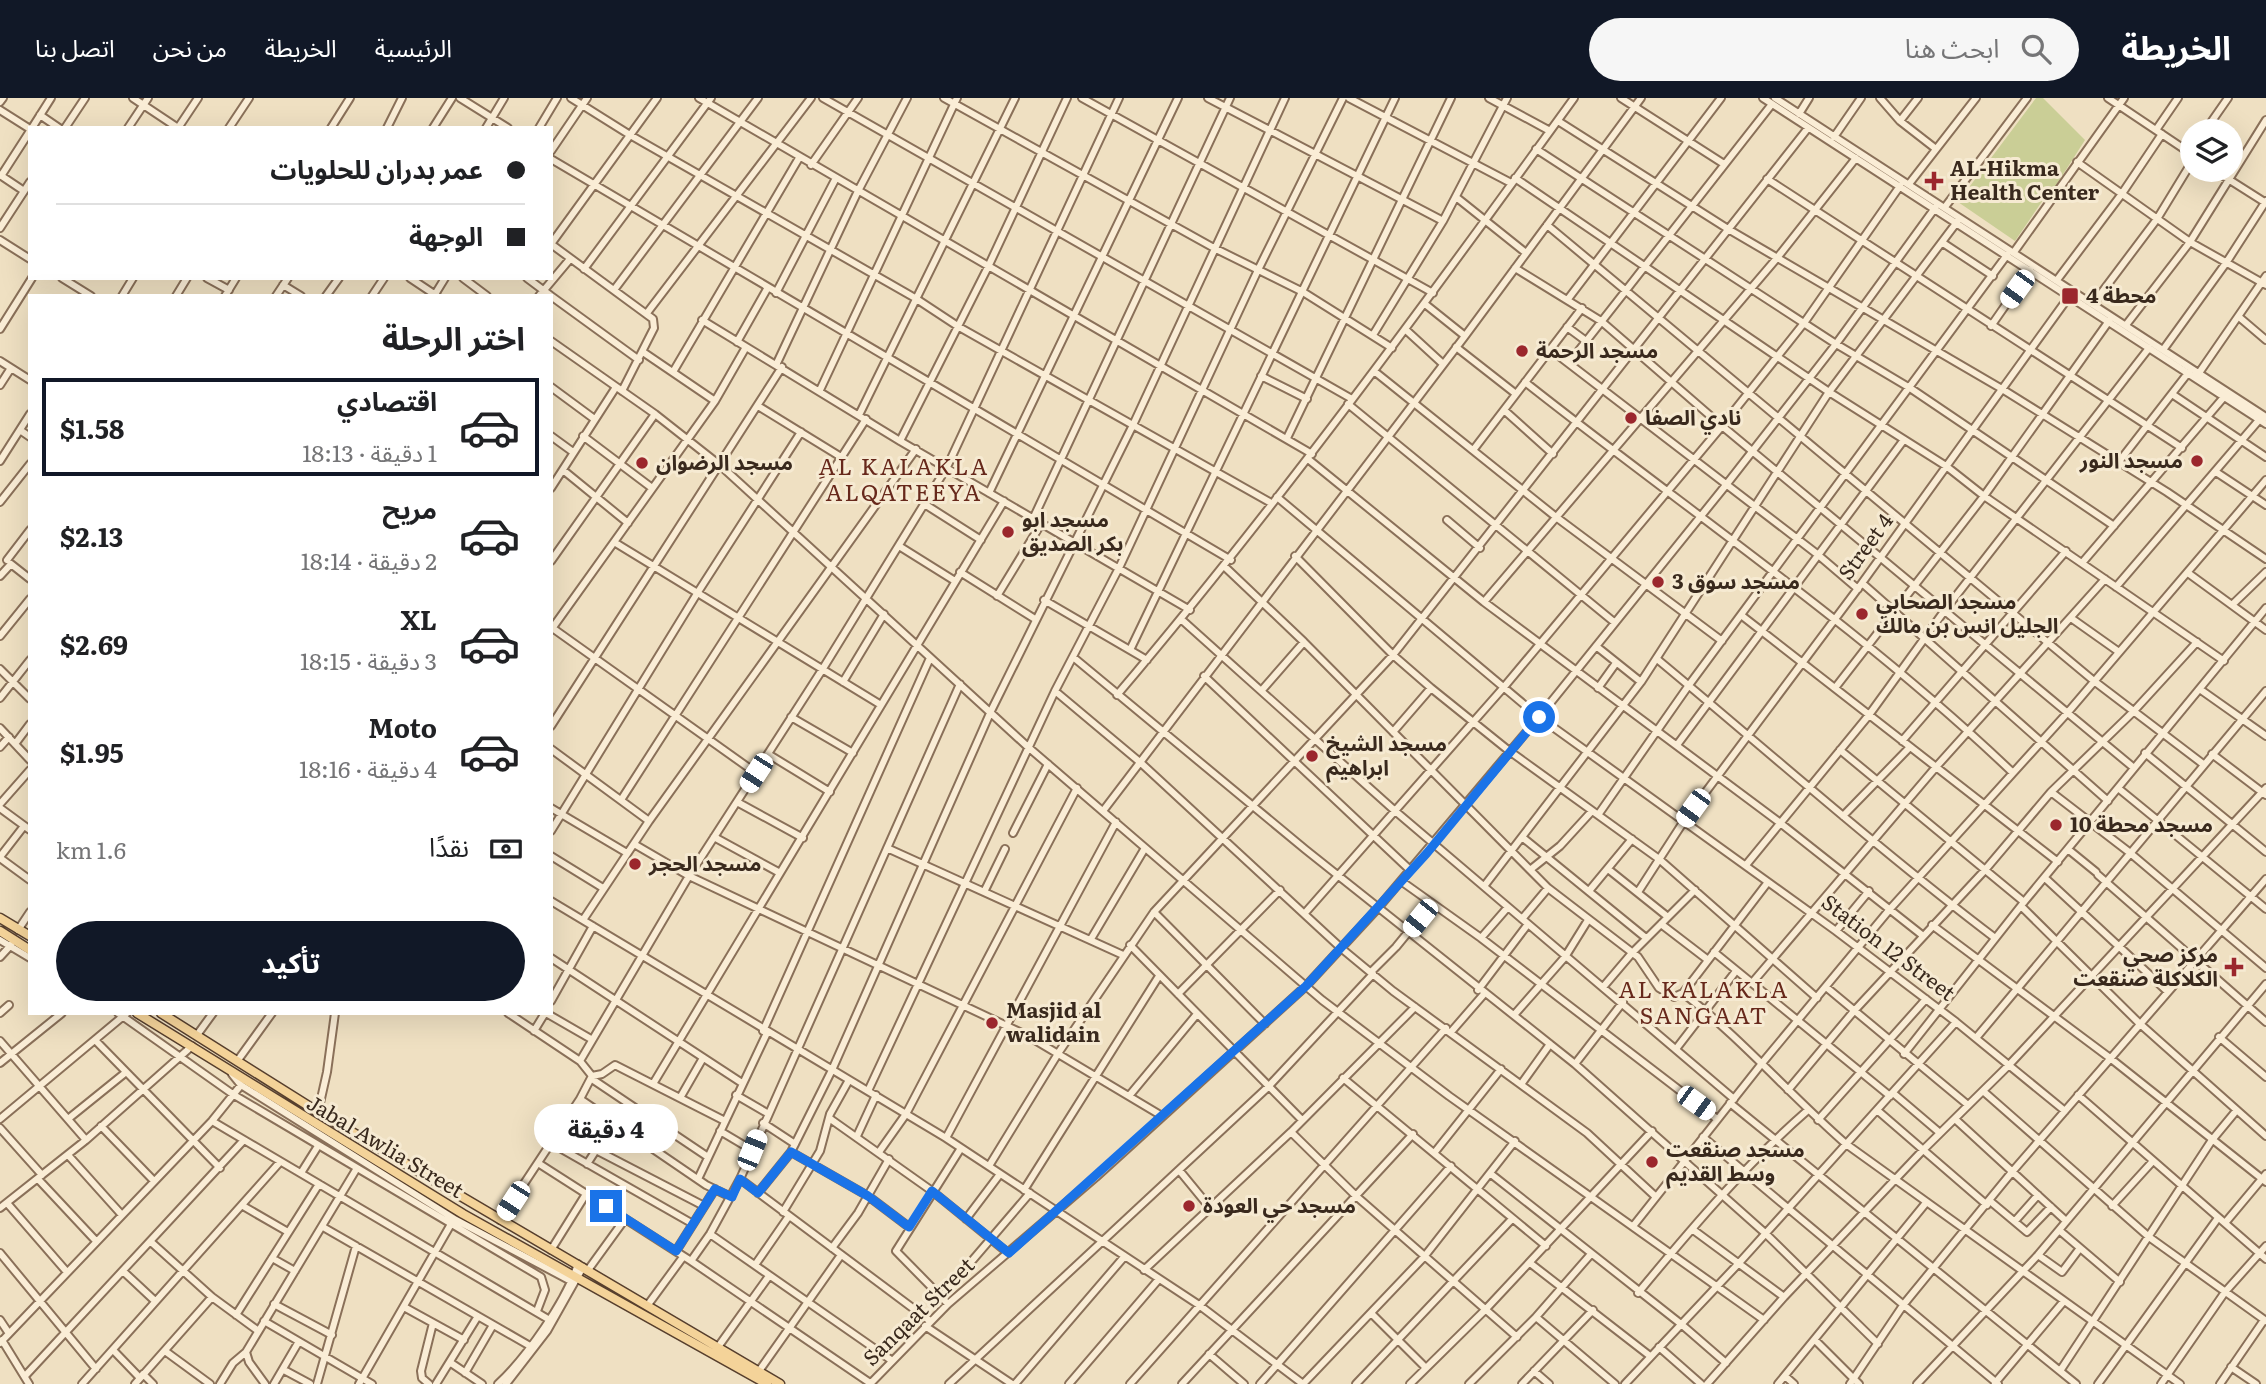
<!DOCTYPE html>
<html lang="ar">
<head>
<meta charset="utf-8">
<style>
  :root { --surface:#fff; --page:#f6f6f6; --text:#202124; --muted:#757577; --line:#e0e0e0; --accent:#111827 }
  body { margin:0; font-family:Literata,"Noto Sans Arabic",serif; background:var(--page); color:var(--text); direction:rtl; height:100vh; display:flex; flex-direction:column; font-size:26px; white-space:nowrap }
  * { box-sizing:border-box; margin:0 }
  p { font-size:23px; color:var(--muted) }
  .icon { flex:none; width:38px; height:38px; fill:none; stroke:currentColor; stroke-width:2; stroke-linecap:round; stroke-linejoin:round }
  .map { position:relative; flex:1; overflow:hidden; direction:ltr }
  .side { position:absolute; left:28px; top:196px; width:525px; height:721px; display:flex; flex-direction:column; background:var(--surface); border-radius:0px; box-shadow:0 7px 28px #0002; direction:rtl }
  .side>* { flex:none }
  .guide { position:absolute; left:28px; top:28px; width:525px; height:154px; border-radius:0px; box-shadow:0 7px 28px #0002; direction:rtl; display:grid; align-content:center; height:154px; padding:0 28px; background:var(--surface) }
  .controls { position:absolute; left:2180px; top:21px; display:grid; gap:14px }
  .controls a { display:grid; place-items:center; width:63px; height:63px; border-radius:50%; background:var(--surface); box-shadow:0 7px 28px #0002; font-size:35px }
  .end { position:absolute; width:32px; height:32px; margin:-16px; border:9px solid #1a73e8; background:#fff; box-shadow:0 0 0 4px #fff }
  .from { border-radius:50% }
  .bubble { position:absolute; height:49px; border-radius:24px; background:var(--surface); box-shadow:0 7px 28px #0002; font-size:23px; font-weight:700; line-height:49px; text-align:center; direction:rtl }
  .car { position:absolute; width:21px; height:42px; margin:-21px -10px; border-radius:9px; box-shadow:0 0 5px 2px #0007; background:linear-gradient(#fff 24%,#345 0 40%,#fff 0 76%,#345 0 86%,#fff 0) }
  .guide b { display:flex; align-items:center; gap:24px; height:66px; font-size:26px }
  .guide b+b { border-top:2px solid var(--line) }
  .guide i { width:18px; height:18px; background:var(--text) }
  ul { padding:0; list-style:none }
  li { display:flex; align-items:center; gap:21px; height:98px; margin:0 14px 10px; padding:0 14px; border:4px solid transparent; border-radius:0px }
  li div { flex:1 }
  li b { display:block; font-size:26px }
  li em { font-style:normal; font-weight:700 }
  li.on { border-color:var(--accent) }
  li>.icon { width:63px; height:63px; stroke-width:1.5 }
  h2 { padding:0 28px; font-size:32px; line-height:84px }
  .pay { display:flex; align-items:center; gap:18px; height:77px; padding:0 28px; font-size:26px }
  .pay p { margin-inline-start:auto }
  .action { display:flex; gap:14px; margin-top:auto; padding:14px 28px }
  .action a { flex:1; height:80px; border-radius:42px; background:var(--accent); color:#fff; font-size:28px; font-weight:700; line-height:80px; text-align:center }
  header { display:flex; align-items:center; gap:42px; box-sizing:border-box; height:98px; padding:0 35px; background:var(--accent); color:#fff }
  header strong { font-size:33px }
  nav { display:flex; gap:38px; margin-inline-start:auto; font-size:24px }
  .search { width:490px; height:63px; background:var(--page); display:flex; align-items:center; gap:18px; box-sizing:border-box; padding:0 24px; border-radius:38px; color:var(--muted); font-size:26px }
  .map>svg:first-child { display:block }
  .green { fill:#cace96 }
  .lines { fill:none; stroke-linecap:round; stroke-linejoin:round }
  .minor-casing { stroke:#8a7059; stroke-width:10 }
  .major-casing { stroke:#573f2d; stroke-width:11 }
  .minor { stroke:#faedd6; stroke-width:6 }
  .major { stroke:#f4d399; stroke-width:8 }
  .route { stroke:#1a73e8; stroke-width:9 }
  .poi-dot { fill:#9b272d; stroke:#f6ead2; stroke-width:2.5 }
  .labels { text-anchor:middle; stroke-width:6; stroke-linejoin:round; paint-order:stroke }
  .poi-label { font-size:21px; font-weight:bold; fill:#39291d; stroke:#f6ead2; text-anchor:start }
  .street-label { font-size:21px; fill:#39291d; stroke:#f6ead2 }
  .neighbourhood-label { font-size:23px; letter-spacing:2px; fill:#67281b; stroke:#f6ead2 }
</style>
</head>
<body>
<header>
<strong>الخريطة</strong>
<div class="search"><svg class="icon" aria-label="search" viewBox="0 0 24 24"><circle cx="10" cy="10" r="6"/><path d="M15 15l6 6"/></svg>ابحث هنا</div>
<nav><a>الرئيسية</a><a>الخريطة</a><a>من نحن</a><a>اتصل بنا</a></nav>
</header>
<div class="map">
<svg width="2266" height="1286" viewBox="0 0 2266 1286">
  <rect width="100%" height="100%" fill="#efe0c2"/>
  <path class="green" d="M2036,0H2043L2085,42L2046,103L2043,102L2015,143L1958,104Z"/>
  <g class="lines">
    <defs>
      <path id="minor" d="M133,0L178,30L198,0
        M460,0L508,30
        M571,0L630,37L915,200L959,229L1271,405
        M699,0L1312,356
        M823,0L1352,301
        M944,0L1214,150L1303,194L1392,250
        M1082,0L1433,195
        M1208,0L1443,123
        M1349,0L1511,85
        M1489,0L1550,33
        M1621,0L1724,66
        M1763,0L2266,326
        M1775,0L2266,319
        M1880,0L1900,23L1936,51
        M2108,0L2193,57
        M0,4L3,0
        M0,12L30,31
        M1799,16L1809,0
        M40,17L59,30
        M1558,23L1728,131L2002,291L2167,394L2266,461
        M1900,23L1918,0
        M32,30L51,0
        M65,30L85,0
        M128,30L148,0
        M229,30L249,0
        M331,30L350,0
        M387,30L402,0
        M433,30L452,0
        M486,30L504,0
        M539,30L557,0
        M2156,32L2178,0
        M2205,33L2228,0
        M1834,39L1861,0
        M1536,51L1836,246L1910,290L2114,428
        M551,53L587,0
        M551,61L1231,462
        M2077,64L2190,144L2266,187
        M811,67L858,0
        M2214,72L2266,105
        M0,77L24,93
        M1,78L30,33
        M1515,80L1829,294L1946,368L1984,398L2224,563
        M1767,81L2182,350
        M1909,86L1976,0
        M1456,99L1526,155
        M1945,109L2027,0
        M1547,127L2094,583L2203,666
        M0,130L30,84
        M0,142L30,161
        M1943,145L1993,178
        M2014,154L2124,0
        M1515,170L1601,223L1722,328L2134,670
        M584,171L711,0
        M62,180L91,198
        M207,180L229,192
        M410,180L437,198
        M463,180L487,198
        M527,180L551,198
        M2057,182L2121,97L2162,36
        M283,187L301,198
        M614,192L758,0
        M776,195L836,80
        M122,198L133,180
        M176,198L187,180
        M225,198L236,180
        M276,198L288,180
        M326,198L339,180
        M372,198L384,180
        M434,198L445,180
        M539,198L570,161
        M551,198L639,262
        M1568,201L1721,0
        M1425,206L1465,238
        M2093,206L2157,121L2193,62
        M647,215L811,0
        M2239,219L2266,242
        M702,222L900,343L1190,512
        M2126,227L2190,144L2266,22
        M1991,228L2030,172
        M1567,229L1586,243
        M0,231L32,180
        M1406,232L1443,266
        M1373,237L1443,123L1507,0
        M551,243L655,316L721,368L1028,649L1322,902L1449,998L1764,1222
        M737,244L767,191
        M1456,249L1516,296
        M1550,251L1817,456L1858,491
        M2163,252L2226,165L2266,103
        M643,254L715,303
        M0,263L30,282
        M777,265L858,93L907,0
        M1569,265L1772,6
        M1374,273L1556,419L1722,543
        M673,274L799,60
        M2199,275L2266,178
        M1261,278L1307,301
        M1525,284C1688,413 1861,530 2012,674
        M0,287L11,270
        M551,289L593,320
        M820,292L957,0
        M622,293L654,230L653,221L551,146L657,0
        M2172,296L2266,359
        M1348,306L1614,524
        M758,308L841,359
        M1504,312L1553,356
        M859,317L1015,0
        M20,332L30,339
        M551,338L573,354
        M583,338L652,390
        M1287,340L1451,0
        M900,343L988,169L1067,0
        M1474,351L1582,210
        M1308,361L1484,504L1779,724L1922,837
        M0,363L30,316
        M2118,365L2188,275
        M563,372L628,425
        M2216,374L2266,407
        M551,390L616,289
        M989,395L1178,0
        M1277,399L1539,619L1836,833L1956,924L2065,1013
        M0,404L30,366
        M926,407L981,442
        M1033,421L1230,0
        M1447,422L1480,450
        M614,444L881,607
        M899,448L955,483
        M1295,458L1393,557L1431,590L1508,652L1659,761L1817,900
        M7,462L30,432
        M551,463L655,316
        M2082,465L2224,299
        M1225,469L1304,544L1548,790L1638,859L1659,890L1674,899L1683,895L1768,784
        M960,474L1035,521
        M2188,475L2266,532
        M0,478L11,466L30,481
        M1862,485L2108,703
        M2116,489L2259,322
        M997,498L1041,426
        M1044,502L1147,562
        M1484,504L1777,160L1856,60
        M2233,506L2266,474
        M1741,517L2058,764
        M2071,520L2119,554
        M1182,522L1394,712L1734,1001
        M551,529L756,675
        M551,532L715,303L746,249
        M0,538L30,501
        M1596,548L1641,584
        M1130,552L1395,0
        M1073,559L1306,752L1575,966L1765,1135L1878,1246
        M1657,561C1769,654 1879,752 1995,840
        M0,571L30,601
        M1204,578L1410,772
        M843,584L884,516
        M1598,590L1616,565
        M1835,590L1984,398L2109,223
        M1262,592L1304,544
        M2201,592L2266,638
        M1055,593L1141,665L1341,850L1393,893L1587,1035L1656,1099
        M1117,597C1279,406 1427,203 1574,0
        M0,600L30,562
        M791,619L853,655
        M551,628L782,269
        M0,630L30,662
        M1393,634L1431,590
        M1902,643L2066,453
        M15,646L30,626
        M1677,647L1903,343
        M0,649L9,639
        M551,651L649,723
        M1840,652L2024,804
        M2145,655L2266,754
        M768,656L830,694
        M2212,656L2266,697
        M2118,690L2266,811
        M2051,694L2129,754L2266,870
        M621,702L866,321
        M737,704L803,740
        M0,706L30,672
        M0,710L30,732
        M551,710L627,755
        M1103,713L1465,238L1641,0
        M1598,717L1689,587L2007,157
        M1843,718L1910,649
        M551,733L698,494L801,334
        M1013,735L1048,666
        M714,739L780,775
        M1522,739L1646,840
        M634,746L689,778L1028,938L1162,1018
        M887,750L1123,857
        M2069,752L2096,774
        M551,758L603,790
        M0,759L24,728
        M0,760L30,782
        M1746,767L1869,617L1945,512L2149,250
        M1608,771L1668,819
        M1530,772L1560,748L1592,713
        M2098,777L2266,924
        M2045,780L2167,893
        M1401,783L1481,840L1717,1021
        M1485,787L1641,584L1829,294L1957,124
        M1589,793L1632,741
        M984,794L1005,751
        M1638,794L1684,723L1862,485L2073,193
        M551,803L946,1040L1199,1207L1303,1286
        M2021,808L2139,925L2266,1038
        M1154,814L1265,926
        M1305,815L1504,589L1722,328L1804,225L1900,88
        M1522,821L1548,790
        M583,822L649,723L916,351
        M1661,826L1708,862
        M1932,827L2110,960L2266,1084
        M18,832L30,814
        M1836,833L1869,793
        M1481,840L1508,809
        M1091,841L1145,750
        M0,842L30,860
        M1130,847L1302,1022
        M1714,854L1890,998
        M0,859L11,847
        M551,860L742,985
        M1371,874L1396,849L1432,805
        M1752,885L1936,669L2105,481
        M1604,888L1632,855L1695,792
        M1826,889L1968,1007
        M1478,892L1528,826
        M1683,895C1742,941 1790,997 1846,1046L2180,1286
        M1178,896L1280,792
        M551,903L593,828
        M0,915L9,907
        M118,915L234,997L541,1179L545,1192L537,1213
        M508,915L580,963L592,978
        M546,915L591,941
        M1514,917L1565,859L1588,822
        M534,933L545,915
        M763,933L930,560
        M1451,934L1484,896
        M197,937L213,915
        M2219,939L2266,979
        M1976,940L2266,593
        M95,942L220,1070
        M0,943L86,1042
        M1676,951L1736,873
        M1904,956L2024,804L2266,510
        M238,962L272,915
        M580,963L689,778L822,572L947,369L1119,0
        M0,965L62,915
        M1575,966L1623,904
        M232,976L241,987L456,1122L571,1183
        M592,978L602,976L615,967L725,1023
        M1343,980L1546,1148
        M592,981L708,1059
        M1522,985L1550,946
        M653,986L1004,403
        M1788,992L1854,913L1985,772L2051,694L2133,614L2197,544
        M868,993L1055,593L1119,470L1258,172L1343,0
        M1983,993L2149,1139L2266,1223
        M1893,995L1940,1035
        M736,997L767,1015
        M2078,997L2266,1161
        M1129,998L1197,916
        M680,1000L703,960
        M580,1001L706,1087L731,1099
        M1730,1005L2076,1286
        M1877,1012L1987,1107
        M318,1014L327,974L335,915
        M829,1020L932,1093L1008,1155
        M0,1021L127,915
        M68,1021L125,975
        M1955,1021L2066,1123
        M1818,1022L1926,901
        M212,1023L548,1221
        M763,1025L795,1046
        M101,1028L154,1083
        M0,1030L42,1077
        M720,1033L752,1052
        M1291,1034L1356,1098L1517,1239
        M857,1038L876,997
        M1703,1039L1998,1286
        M946,1040L1116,724
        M551,1045L693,1126
        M647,1046L659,1029
        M596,1052L704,1108
        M879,1054L906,1016L1077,690
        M1435,1054L1501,971
        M68,1057L121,1116
        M538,1065L691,1163L710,1136L740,1081L960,586
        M587,1066L614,1024
        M989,1068L1059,954L1154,814L1393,557L1808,30
        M1179,1072L1211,1111
        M301,1075L318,1048
        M1491,1076L1681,1226L1726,1265
        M38,1081L96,1143
        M698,1081L767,935
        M740,1081L930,1223
        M1024,1092L1159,878
        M758,1095L791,1054
        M1990,1103L2027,1134L2051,1109
        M7,1105L66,1173
        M243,1108L288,1134
        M2112,1108L2153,1063
        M0,1110L86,1042L192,948
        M783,1114L820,1053L830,1016L849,982
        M966,1121L1000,1076
        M500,1122L580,1001L592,978
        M2015,1123L2038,1097
        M2225,1125L2266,1076
        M1634,1127L1763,964L1890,811L2069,613L2266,382
        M323,1129L530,1248
        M909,1129L868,1098L791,1054L832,972L991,613L1133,327L1285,0
        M1692,1131L1784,1199
        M2059,1132L2120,1184
        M710,1136L891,1262
        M151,1144L212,1199L257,1232
        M832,1150L858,1115L889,1061
        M551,1152L586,1096
        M676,1153L715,1091
        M0,1155L96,1271
        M2038,1157L2062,1174L2080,1150
        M272,1160L295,1173
        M691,1163L870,1285
        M1530,1165L1650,1258
        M755,1167L789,1118
        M588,1172L625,1121
        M1144,1172L1291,1034L1415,909
        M124,1174L155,1203
        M1638,1195C1691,1131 1745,1067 1808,1012
        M941,1199L1030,1095
        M274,1206L332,1237
        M948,1206L896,1153L961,1050
        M647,1208L683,1159
        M404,1209L464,1242
        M1371,1215L1426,1270
        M236,1217L319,1086
        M1536,1219L1615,1286
        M0,1222L8,1234
        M264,1223L372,1286
        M925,1228L1012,1286
        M2,1242L29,1286
        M1815,1242L1859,1286
        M0,1245L212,1023L241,987
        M718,1249L769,1178
        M1659,1249L1701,1286
        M114,1253L140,1280
        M165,1253L210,1286
        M246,1254L249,1264L265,1286
        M1209,1256L1244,1286
        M451,1265L482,1286
        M2231,1269L2256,1286
        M284,1272L310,1286
        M759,1273L841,1157
        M1534,1273L1549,1286
        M2060,1273L2212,1042L2236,1013
        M465,1275L493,1227
        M143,1276L153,1286
        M25,1278L243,1043
        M1785,1278L1794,1286
        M1995,1285L2064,1203
        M82,1286L280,1064
        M135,1286L212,1199
        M220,1286L233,1265L246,1254L357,1070
        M274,1286L298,1245
        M317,1286L356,1148
        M359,1286L451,1126
        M429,1286L422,1280L421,1273L433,1225
        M436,1286L478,1218
        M498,1286C527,1259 566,1203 578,1166
        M506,1286L547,1233L583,1169
        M870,1286L948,1206L1096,1079L1306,888L1378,810L1539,619L1726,387L1836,246L1935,110
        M949,1286L1268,989L1373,876
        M1015,1286L1124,1159
        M1069,1286L1159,1181
        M1130,1286L1446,930
        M1182,1286L1413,1036
        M1260,1286L1451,1068
        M1303,1286L1424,1159L1515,1043
        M1356,1286L1512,1121
        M1410,1286L1485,1212L1652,1033
        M1469,1286L1536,1219L1591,1156
        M1522,1286L1593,1212
        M1625,1286L1739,1165L1956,924
        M1707,1286L1784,1199L1923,1052L2009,967L2266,690
        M1778,1286L1925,1106
        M1850,1286L1904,1206L2012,1074L2266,781
        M1917,1286L2038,1157L2266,886
        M2098,1286L2218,1120
        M2161,1286L2225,1194L2266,1148
        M2220,1286L2264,1222"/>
      <path id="major" d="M0,820L30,838
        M0,833L30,852
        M137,915L463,1116L767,1286
        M161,915L318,1014L780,1286"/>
    </defs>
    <use href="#minor" class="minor-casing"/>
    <use href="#major" class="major-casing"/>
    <use href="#minor" class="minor"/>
    <use href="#major" class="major"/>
  </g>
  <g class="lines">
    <path class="route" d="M606,1108L676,1153L715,1091L732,1099L740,1081L758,1095L791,1054L868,1098L909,1129L932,1093L1009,1155L1306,888L1427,755L1539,619"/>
  </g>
  <g class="poi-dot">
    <path d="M1930.5 72.5h7v7h7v7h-7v7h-7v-7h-7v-7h7z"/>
    <rect x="2061" y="189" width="18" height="18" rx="3.5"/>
    <circle cx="1522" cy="253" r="7"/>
    <circle cx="1631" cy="320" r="7"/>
    <circle cx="2197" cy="363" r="7"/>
    <circle cx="642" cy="365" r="7"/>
    <circle cx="1008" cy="434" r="7"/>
    <circle cx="1658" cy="484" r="7"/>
    <circle cx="1862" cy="516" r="7"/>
    <circle cx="1312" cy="658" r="7"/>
    <circle cx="2056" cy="727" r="7"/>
    <circle cx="635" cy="766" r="7"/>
    <path d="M2230.5 858.5h7v7h7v7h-7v7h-7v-7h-7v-7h7z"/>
    <circle cx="992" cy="925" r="7"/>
    <circle cx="1652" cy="1064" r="7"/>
    <circle cx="1189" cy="1108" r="7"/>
  </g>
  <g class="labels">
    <g class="poi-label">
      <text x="1950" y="78">AL-Hikma<tspan x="1950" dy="24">Health Center</tspan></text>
      <text x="2086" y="205">محطة 4</text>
      <text x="1536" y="260">مسجد الرحمة</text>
      <text x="1645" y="327">نادي الصفا</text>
      <text x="2183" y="370" text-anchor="end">مسجد النور</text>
      <text x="656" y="372">مسجد الرضوان</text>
      <text x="1022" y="429">مسجد ابو<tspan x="1022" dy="24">بكر الصديق</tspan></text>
      <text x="1672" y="491">مسجد سوق 3</text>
      <text x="1876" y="511">مسجد الصحابي<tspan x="1876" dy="24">الجليل انس بن مالك</tspan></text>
      <text x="1326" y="653">مسجد الشيخ<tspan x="1326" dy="24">ابراهيم</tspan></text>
      <text x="2070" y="734">مسجد محطة 10</text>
      <text x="649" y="773">مسجد الحجر</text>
      <text x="2218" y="864" text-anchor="end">مركز صحي<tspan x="2218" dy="24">الكلاكلة صنقعت</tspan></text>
      <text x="1006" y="920">Masjid al<tspan x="1006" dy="24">walidain</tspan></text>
      <text x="1666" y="1059">مسجد صنقعت<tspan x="1666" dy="24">وسط القديم</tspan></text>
      <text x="1203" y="1115">مسجد حي العودة</text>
    </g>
    <g class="street-label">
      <text transform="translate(1866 449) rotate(-54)" y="7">Street 4</text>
      <text transform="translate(1888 850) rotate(37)" y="7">Station 12 Street</text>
      <text transform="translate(385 1049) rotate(31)" y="7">Jabal Awlia Street</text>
      <text transform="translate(919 1214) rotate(-44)" y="7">Sanqaat Street</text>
    </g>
    <g class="neighbourhood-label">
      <text x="904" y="377">ِAL KALAKLA<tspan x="904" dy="26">ALQATEEYA</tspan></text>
      <text x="1704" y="900">AL KALAKLA<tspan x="1704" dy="26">SANGAAT</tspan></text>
    </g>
  </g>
</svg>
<div class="controls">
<a><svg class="icon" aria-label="layers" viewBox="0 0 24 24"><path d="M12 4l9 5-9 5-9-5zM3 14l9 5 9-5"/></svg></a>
</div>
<i class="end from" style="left:1539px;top:619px"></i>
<i class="end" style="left:606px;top:1108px"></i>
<div class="bubble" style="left:534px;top:1006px;width:144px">4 دقيقة</div>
<i class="car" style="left:2017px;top:191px;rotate:216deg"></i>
<i class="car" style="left:756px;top:675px;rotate:213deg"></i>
<i class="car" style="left:1693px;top:710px;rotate:216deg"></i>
<i class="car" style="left:1420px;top:820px;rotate:219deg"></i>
<i class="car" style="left:1696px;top:1005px;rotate:126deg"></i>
<i class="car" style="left:752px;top:1052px;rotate:22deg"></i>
<i class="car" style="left:513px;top:1103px;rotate:213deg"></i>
<div class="guide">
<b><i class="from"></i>عمر بدران للحلويات</b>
<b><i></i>الوجهة</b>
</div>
<section class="side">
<h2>اختر الرحلة</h2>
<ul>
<li class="on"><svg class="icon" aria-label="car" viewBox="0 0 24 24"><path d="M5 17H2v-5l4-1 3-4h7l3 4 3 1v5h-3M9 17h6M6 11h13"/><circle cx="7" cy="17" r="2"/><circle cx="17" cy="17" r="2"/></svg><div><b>اقتصادي</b><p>1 دقيقة · 18:13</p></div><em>$1.58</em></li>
<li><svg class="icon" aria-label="car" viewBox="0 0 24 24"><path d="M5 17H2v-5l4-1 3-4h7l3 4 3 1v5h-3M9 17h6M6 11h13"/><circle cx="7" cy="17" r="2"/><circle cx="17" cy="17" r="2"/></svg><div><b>مريح</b><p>2 دقيقة · 18:14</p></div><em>$2.13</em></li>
<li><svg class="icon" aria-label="car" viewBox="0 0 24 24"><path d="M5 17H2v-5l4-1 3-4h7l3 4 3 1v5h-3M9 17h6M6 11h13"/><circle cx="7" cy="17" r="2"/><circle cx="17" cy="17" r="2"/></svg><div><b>XL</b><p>3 دقيقة · 18:15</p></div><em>$2.69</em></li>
<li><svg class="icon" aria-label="car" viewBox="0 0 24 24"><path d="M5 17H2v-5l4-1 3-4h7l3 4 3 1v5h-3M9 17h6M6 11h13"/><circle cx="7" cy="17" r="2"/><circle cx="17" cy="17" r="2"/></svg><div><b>Moto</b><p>4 دقيقة · 18:16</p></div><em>$1.95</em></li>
</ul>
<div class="pay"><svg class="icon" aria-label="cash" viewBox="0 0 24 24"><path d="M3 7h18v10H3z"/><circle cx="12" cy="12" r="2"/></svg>نقدًا<p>1.6 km</p></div>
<div class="action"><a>تأكيد</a></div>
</section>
</div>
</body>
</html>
